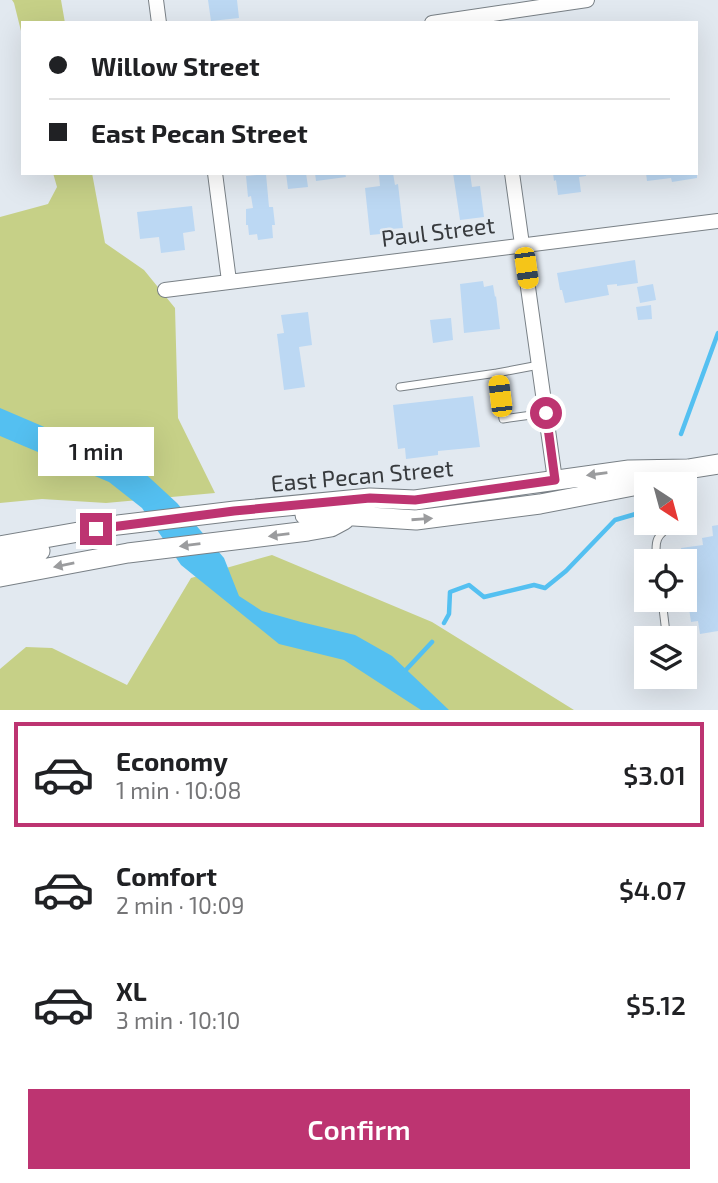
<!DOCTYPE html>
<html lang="en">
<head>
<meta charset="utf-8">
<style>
  :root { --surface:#fff; --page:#f2f2f2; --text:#202124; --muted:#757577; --line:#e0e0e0; --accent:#bd3471 }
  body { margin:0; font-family:"Exo 2",sans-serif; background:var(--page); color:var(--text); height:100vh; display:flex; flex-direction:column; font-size:26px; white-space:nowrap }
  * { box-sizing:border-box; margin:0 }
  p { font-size:23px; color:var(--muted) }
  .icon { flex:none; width:38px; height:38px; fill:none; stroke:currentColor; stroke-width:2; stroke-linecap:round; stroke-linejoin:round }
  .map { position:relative; height:710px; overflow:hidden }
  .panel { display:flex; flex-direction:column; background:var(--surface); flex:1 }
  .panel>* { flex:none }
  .top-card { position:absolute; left:21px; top:21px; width:677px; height:154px; border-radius:0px; box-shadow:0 7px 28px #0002; display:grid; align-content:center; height:154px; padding:0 28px; background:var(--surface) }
  .needle { width:46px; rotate:144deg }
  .tools { position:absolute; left:634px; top:472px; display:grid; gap:14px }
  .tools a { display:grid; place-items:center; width:63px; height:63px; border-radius:0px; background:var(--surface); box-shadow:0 7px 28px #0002; font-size:35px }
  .end { position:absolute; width:32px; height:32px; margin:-16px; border:9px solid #bd3471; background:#fff; box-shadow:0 0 0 4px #fff }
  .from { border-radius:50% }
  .bubble { position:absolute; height:49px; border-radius:0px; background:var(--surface); box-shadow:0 7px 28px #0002; font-size:23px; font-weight:600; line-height:49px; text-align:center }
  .car { position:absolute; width:21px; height:42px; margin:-21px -10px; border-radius:9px; box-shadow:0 0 5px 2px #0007; background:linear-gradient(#f5c518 24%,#345 0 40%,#f5c518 0 76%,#345 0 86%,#f5c518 0) }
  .top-card b { display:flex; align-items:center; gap:24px; height:66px; font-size:26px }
  .top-card b+b { border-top:2px solid var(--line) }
  .top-card i { width:18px; height:18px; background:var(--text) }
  ul { padding:12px 0 0; list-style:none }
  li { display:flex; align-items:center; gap:21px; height:105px; margin:0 14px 10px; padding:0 14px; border:4px solid transparent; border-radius:0px }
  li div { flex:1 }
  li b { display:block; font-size:26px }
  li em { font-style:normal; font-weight:600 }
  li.selected { border-color:var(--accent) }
  li>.icon { width:63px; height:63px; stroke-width:1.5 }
  .cta { display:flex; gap:14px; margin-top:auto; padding:14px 28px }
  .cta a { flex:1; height:80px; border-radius:0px; background:var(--accent); color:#fff; font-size:28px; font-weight:600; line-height:80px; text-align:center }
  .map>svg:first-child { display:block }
  .green { fill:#c6d087 }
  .water { fill:#54c0f1 }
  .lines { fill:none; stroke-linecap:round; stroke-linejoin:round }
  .stream { stroke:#54c0f1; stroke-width:4.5 }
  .building { fill:#bcd8f3 }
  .service-casing { stroke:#798086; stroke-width:9 }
  .minor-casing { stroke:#798086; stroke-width:16 }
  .secondary-casing { stroke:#798086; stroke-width:21 }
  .service { stroke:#fff; stroke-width:7 }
  .minor { stroke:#fff; stroke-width:14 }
  .secondary { stroke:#fff; stroke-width:19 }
  .oneway { fill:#9b9c9e }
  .route { stroke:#bd3471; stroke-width:9 }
  .labels { text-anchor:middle; stroke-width:5; stroke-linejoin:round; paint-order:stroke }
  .street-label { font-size:23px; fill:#373a3d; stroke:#e2e9f0 }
</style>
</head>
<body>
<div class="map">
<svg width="718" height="711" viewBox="0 0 718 711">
  <rect width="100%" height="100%" fill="#e2e9f0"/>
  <path class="green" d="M12,0H61L65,23H23V39L14,3Z
    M53,173H92L105,243L144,270L175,308L178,418L215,493L106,503L42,499L0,503V217L48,204L57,187Z
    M272,555L432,622L574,710L0,711V669L26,647L52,648L127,685L191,578Z"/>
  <path class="water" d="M0,408L138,467L177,503L224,558L239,596L262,611L301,622L355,635L392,656L449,710H421L344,660L279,644L181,565L142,508L109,482L0,436Z"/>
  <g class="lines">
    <path class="stream" d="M681,434L718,333
      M444,623L449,614L450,592L469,585L484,597L534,585L545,588L566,571L615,520L646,511
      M404,672L432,642"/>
  </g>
  <path class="building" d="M208,0H237L239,18L211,21Z
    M286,173H306L308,187L288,189Z
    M315,173H345L346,177L316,181Z
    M391,173H393L395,185L398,184L403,228L391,229V233L370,235L365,188L380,186L379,175Z
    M453,173H470L472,187L480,186L484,217L460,220Z
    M553,173H586V176L579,177L581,192L558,195L556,180L554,181Z
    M646,173H697V178L672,182L671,178L647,181Z
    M266,174L269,207H273L275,225H272L273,238L258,240L257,234L249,235L248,225H246V209L253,208L251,196L248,197L246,176Z
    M192,206L195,231L183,233L185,250L161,253L159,237L140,239L137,212Z
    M635,260L638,283L617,286V284L607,285L609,295L565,303L562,290H560L557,273Z
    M483,281L484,287L493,285L495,297L496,296L500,329L464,333L460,284Z
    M653,284L656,300L640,303L637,287Z
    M651,305L652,319L638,320L636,307Z
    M308,312L312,345L299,347L305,387L284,390L277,334L284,333L281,315Z
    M451,318L453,340L433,343L430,320Z
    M473,396L480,447L438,451V455L406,459L405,448L398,449L393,405Z
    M718,525V631L700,634L698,621L691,622L684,574V562H683L681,548L703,545L702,538L713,536L712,526Z"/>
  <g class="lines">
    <defs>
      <path id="service" d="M539,365L497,373L503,419L546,413
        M400,387L497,373
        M684,517C699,507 690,484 688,470
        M657,562C654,540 656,535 675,523
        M662,600L666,633"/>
      <path id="minor" d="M156,0L159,23
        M432,23L587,0
        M215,173L229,281
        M512,173L555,480
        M165,290L718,221"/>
      <path id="secondary" d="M305,515L354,516L416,520L540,504L659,481L673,475
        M0,546L118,525L235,511L370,498L415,500L629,470L688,469L718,464
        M0,560L40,551
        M0,577L128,553L308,531L331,527L344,520"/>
    </defs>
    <use href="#service" class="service-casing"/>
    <use href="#minor" class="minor-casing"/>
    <use href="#secondary" class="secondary-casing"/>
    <use href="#service" class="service"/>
    <use href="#minor" class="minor"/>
    <use href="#secondary" class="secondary"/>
  </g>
  <defs><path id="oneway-solid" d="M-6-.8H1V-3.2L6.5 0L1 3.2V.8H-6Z" transform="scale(1.75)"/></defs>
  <g class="oneway">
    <use href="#oneway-solid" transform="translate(597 474) rotate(172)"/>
    <use href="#oneway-solid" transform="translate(422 519) rotate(-4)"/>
    <use href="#oneway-solid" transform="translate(279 535) rotate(173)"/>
    <use href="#oneway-solid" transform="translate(190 545) rotate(173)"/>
    <use href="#oneway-solid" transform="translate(64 565) rotate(169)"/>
  </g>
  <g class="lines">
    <path class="route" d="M96,529L234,511L370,498L415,500L555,480L546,413"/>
  </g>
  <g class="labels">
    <g class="street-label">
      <text transform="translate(438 232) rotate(-7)" y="8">Paul Street</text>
      <text transform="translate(362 476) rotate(-5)" y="8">East Pecan Street</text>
    </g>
  </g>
</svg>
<div class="tools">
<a><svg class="needle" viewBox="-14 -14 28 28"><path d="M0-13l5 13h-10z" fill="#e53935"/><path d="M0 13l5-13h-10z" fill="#757577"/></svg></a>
<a><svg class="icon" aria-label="locate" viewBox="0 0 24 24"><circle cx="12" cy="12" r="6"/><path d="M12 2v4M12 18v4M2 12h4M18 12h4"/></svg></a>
<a><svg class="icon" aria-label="layers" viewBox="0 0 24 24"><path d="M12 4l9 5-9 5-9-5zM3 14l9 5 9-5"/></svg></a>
</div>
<i class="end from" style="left:546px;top:413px"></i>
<i class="end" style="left:96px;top:529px"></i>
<div class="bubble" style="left:38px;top:427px;width:116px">1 min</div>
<i class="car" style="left:526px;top:268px;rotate:172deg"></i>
<i class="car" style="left:500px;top:396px;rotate:353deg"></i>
<div class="top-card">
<b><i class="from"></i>Willow Street</b>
<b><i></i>East Pecan Street</b>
</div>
</div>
<section class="panel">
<ul>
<li class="selected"><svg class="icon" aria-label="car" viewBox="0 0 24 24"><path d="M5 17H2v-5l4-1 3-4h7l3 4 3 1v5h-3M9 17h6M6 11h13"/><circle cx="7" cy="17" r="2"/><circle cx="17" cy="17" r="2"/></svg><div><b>Economy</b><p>1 min · 10:08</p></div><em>$3.01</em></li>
<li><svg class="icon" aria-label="car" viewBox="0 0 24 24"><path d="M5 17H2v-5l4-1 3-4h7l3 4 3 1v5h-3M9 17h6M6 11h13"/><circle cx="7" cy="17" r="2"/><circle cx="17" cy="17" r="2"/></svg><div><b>Comfort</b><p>2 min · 10:09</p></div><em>$4.07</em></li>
<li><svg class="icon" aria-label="car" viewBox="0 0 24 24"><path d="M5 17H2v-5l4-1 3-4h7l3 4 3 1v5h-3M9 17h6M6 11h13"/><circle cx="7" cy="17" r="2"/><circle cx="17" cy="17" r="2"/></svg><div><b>XL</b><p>3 min · 10:10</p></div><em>$5.12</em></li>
</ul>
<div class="cta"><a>Confirm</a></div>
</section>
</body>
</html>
